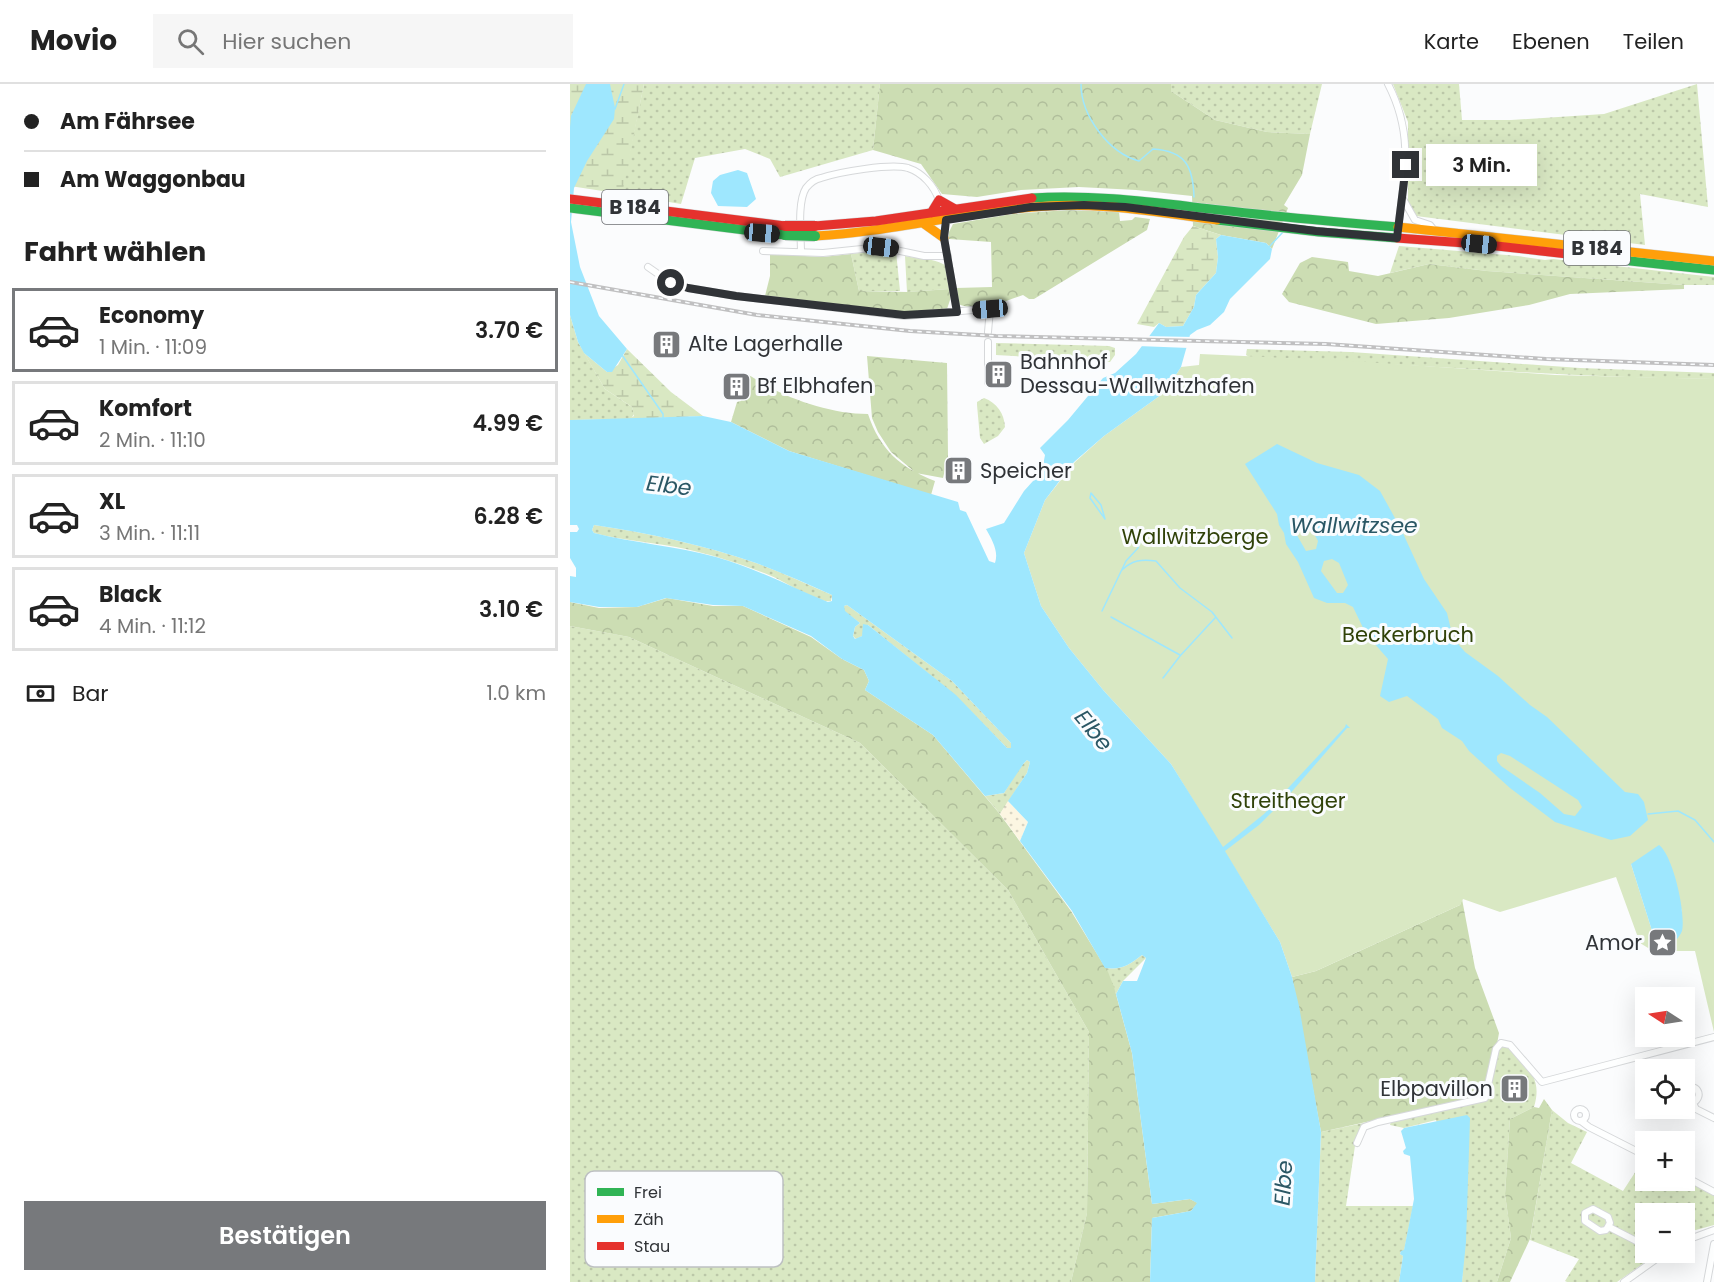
<!DOCTYPE html>
<html lang="de">
<head>
<meta charset="utf-8">
<style>
  :root { --surface:#fff; --page:#f6f6f6; --text:#222; --muted:#767676; --line:#e0e0e0; --accent:#77797c }
  body { margin:0; font-family:Poppins,sans-serif; background:var(--page); color:var(--text); height:100vh; display:flex; flex-direction:column; font-size:22px; white-space:nowrap }
  * { box-sizing:border-box; margin:0 }
  p { font-size:20px; color:var(--muted) }
  .icon { flex:none; width:33px; height:33px; fill:none; stroke:currentColor; stroke-width:2; stroke-linecap:round; stroke-linejoin:round }
  .map { position:relative; flex:1; overflow:hidden }
  .panel { display:flex; flex-direction:column; background:var(--surface); width:570px }
  .panel>* { flex:none }
  .top-card { display:grid; align-content:center; height:132px; padding:0 24px; background:var(--surface) }
  .needle { width:39px; rotate:282deg }
  .buttons { position:absolute; left:1065px; top:903px; display:grid; gap:12px }
  .buttons a { display:grid; place-items:center; width:60px; height:60px; border-radius:0px; background:var(--surface); box-shadow:0 6px 24px #0002; font-size:30px }
  .end { position:absolute; width:27px; height:27px; margin:-14px; border:8px solid #303337; background:#fff; box-shadow:0 0 0 3px #fff }
  .from { border-radius:50% }
  .bubble { position:absolute; height:42px; border-radius:0px; background:var(--surface); box-shadow:0 6px 24px #0002; font-size:20px; font-weight:600; line-height:42px; text-align:center }
  .car { position:absolute; width:18px; height:36px; margin:-18px -9px; border-radius:8px; box-shadow:0 0 4px 2px #0007; background:linear-gradient(#222 24%,#8ab4d8 0 40%,#222 0 76%,#8ab4d8 0 86%,#222 0) }
  .top-card b { display:flex; align-items:center; gap:21px; height:57px; font-size:22px }
  .top-card b+b { border-top:2px solid var(--line) }
  .top-card i { width:15px; height:15px; background:var(--text) }
  ul { padding:0; list-style:none }
  li { display:flex; align-items:center; gap:18px; height:84px; margin:0 12px 9px; padding:0 12px; border:3px solid var(--line); border-radius:0px }
  li div { flex:1 }
  li b { display:block; font-size:22px }
  li em { font-style:normal; font-weight:600 }
  li.active { border-color:var(--accent) }
  li>.icon { width:54px; height:54px; stroke-width:1.5 }
  h2 { padding:0 24px; font-size:27px; line-height:72px }
  .pay { display:flex; align-items:center; gap:15px; height:66px; padding:0 24px; font-size:22px }
  .pay p { margin-inline-start:auto }
  .primary-button { display:flex; gap:12px; margin-top:auto; padding:12px 24px }
  .primary-button a { flex:1; height:69px; border-radius:0px; background:var(--accent); color:#fff; font-size:24px; font-weight:600; line-height:69px; text-align:center }
  header { display:flex; align-items:center; gap:36px; box-sizing:border-box; height:84px; padding:0 30px; background:var(--surface); border-bottom:2px solid var(--line) }
  header strong { font-size:28px }
  nav { display:flex; gap:33px; margin-inline-start:auto; font-size:21px }
  .search { width:420px; height:54px; background:var(--page); display:flex; align-items:center; gap:15px; box-sizing:border-box; padding:0 21px; border-radius:0px; color:var(--muted); font-size:22px }
  main { display:flex; flex:1; min-height:0 }
  .map>svg:first-child { display:block }
  .grass { fill:url(#grass-dots) }
  .forest { fill:url(#forest-crowns) }
  .wetland { fill:url(#wetland-marsh) }
  .sand { fill:url(#sand-dots) }
  .green { fill:#d9e8c3; fill-rule:evenodd }
  .water { fill:#9ee7fe; fill-rule:evenodd }
  .pier { fill:#fbfcfd }
  .lines { fill:none; stroke-linecap:round; stroke-linejoin:round }
  .stream { stroke:#9ee7fe; stroke-width:1.5 }
  .street-casing { stroke:#d6d8da; stroke-width:8 }
  .fast-casing { stroke:#d6d8da; stroke-width:10 }
  .slow-casing { stroke:#d6d8da; stroke-width:10 }
  .jam-casing { stroke:#d6d8da; stroke-width:10 }
  .street { stroke:#feffff; stroke-width:6 }
  .fast { stroke:#30b455; stroke-width:9 }
  .slow { stroke:#ff9f0a; stroke-width:9 }
  .jam { stroke:#e5322d; stroke-width:9 }
  .rail-casing { stroke:#c0c0c1; stroke-width:4 }
  .rail { stroke:#fafcfe; stroke-width:1.5; stroke-dasharray:4.5; stroke-linecap:butt }
  .fast-bridge-casing { stroke:#d6d8da; stroke-width:12; stroke-linecap:butt }
  .jam-bridge-casing { stroke:#d6d8da; stroke-width:12; stroke-linecap:butt }
  .fast-bridge { stroke:#30b455; stroke-width:10 }
  .jam-bridge { stroke:#e5322d; stroke-width:10 }
  .route { stroke:#303337; stroke-width:8 }
  .labels { text-anchor:middle; stroke-width:6; stroke-linejoin:round; paint-order:stroke }
  .shield { fill:#fafcfe; stroke:#6d6f73; stroke-width:1.5 }
  .shield-label { font-size:20px; font-weight:bold; fill:#303337 }
  .poi-label { font-size:21px; fill:#303337; stroke:#fafcfe; text-anchor:start }
  .park-label { font-size:21px; fill:#304209; stroke:#fafcfe }
  .water-label { font-size:22px; font-style:italic; fill:#2a5765; stroke:#fafcfe }
  .key { fill:#fafcfe; stroke:#bdc0c2; stroke-width:1.5 }
  .key-label { font-size:16px; fill:#303337 }
</style>
</head>
<body>
<header>
<strong>Movio</strong>
<div class="search"><svg class="icon" aria-label="search" viewBox="0 0 24 24"><circle cx="10" cy="10" r="6"/><path d="M15 15l6 6"/></svg>Hier suchen</div>
<nav><a>Karte</a><a>Ebenen</a><a>Teilen</a></nav>
</header>
<main>
<section class="panel">
<div class="top-card">
<b><i class="from"></i>Am Fährsee</b>
<b><i></i>Am Waggonbau</b>
</div>
<h2>Fahrt wählen</h2>
<ul>
<li class="active"><svg class="icon" aria-label="car" viewBox="0 0 24 24"><path d="M5 17H2v-5l4-1 3-4h7l3 4 3 1v5h-3M9 17h6M6 11h13"/><circle cx="7" cy="17" r="2"/><circle cx="17" cy="17" r="2"/></svg><div><b>Economy</b><p>1 Min. · 11:09</p></div><em>3.70 €</em></li>
<li><svg class="icon" aria-label="car" viewBox="0 0 24 24"><path d="M5 17H2v-5l4-1 3-4h7l3 4 3 1v5h-3M9 17h6M6 11h13"/><circle cx="7" cy="17" r="2"/><circle cx="17" cy="17" r="2"/></svg><div><b>Komfort</b><p>2 Min. · 11:10</p></div><em>4.99 €</em></li>
<li><svg class="icon" aria-label="car" viewBox="0 0 24 24"><path d="M5 17H2v-5l4-1 3-4h7l3 4 3 1v5h-3M9 17h6M6 11h13"/><circle cx="7" cy="17" r="2"/><circle cx="17" cy="17" r="2"/></svg><div><b>XL</b><p>3 Min. · 11:11</p></div><em>6.28 €</em></li>
<li><svg class="icon" aria-label="car" viewBox="0 0 24 24"><path d="M5 17H2v-5l4-1 3-4h7l3 4 3 1v5h-3M9 17h6M6 11h13"/><circle cx="7" cy="17" r="2"/><circle cx="17" cy="17" r="2"/></svg><div><b>Black</b><p>4 Min. · 11:12</p></div><em>3.10 €</em></li>
</ul>
<div class="pay"><svg class="icon" aria-label="cash" viewBox="0 0 24 24"><path d="M3 7h18v10H3z"/><circle cx="12" cy="12" r="2"/></svg>Bar<p>1.0 km</p></div>
<div class="primary-button"><a>Bestätigen</a></div>
</section>
<div class="map">
<svg width="1144" height="1198" viewBox="0 0 1144 1198">
  <defs>
    <pattern id="grass-dots" width="8" height="8" patternUnits="userSpaceOnUse" patternTransform="scale(1.5)"><rect width="8" height="8" fill="#d9e8c3"/><path d="M2 2h.1M6 6h.1" fill="none" stroke="#bbc7a8" stroke-width="1.8" stroke-linecap="round"/></pattern>
    <pattern id="forest-crowns" width="20" height="18" patternUnits="userSpaceOnUse" patternTransform="scale(1.5)"><rect width="20" height="18" fill="#ccddb3"/><path d="M2 6a3 3 0 1 1 6 0M12 15a3 3 0 1 1 6 0" fill="none" stroke="#b0be9b"/></pattern>
    <pattern id="wetland-marsh" width="20" height="14" patternUnits="userSpaceOnUse" patternTransform="scale(1.5)"><rect width="20" height="14" fill="#d9e8c3"/><path d="M1 5h8M5 5V1M11 12h8M15 12V8" fill="none" stroke="#bbc7a8"/></pattern>
    <pattern id="sand-dots" width="8" height="8" patternUnits="userSpaceOnUse" patternTransform="scale(1.5)"><rect width="8" height="8" fill="#fcf6e2"/><path d="M2 2h.1M6 6h.1" fill="none" stroke="#d8d3c2" stroke-width="1.8" stroke-linecap="round"/></pattern>
  </defs>
  <rect width="100%" height="100%" fill="#fbfcfd"/>
  <path class="grass" d="M74,0H310L303,66L210,93L200,75L175,65L125,74L111,120L51,110Z
    M601,0H752L740,50L697,48L645,36L601,7Z
    M823,0H889L892,36H941L1034,30L1127,0L1138,123L1070,110L1075,161L846,132L838,117V38Z
    M829,162L948,172L975,176L983,175L1144,193V201H1114L917,187L859,180L820,189Z
    M312,166L326,167L330,207H289L281,170Z
    M335,172C348,175 363,174 375,181L380,205L337,208Z
    M0,231L8,258L35,305L62,323L64,330L61,335L0,336Z
    M426,259L539,262L545,264V271L540,278L426,271Z
    M677,265L781,268L1010,284L1144,289V295C989,294 834,279 679,273L676,271Z
    M414,314C427,319 434,329 435,343L428,352L414,360L410,354L407,321V318Z
    M24,441C79,449 133,461 186,479C212,488 237,500 262,511L261,517C245,519 215,497 199,491C169,479 137,469 106,463C79,458 51,456 24,449L22,446Z
    M277,521L382,597L441,659V664H437L385,611L298,541L292,552L286,555L283,552L285,543L290,539L274,527V522Z
    M0,542L59,553L290,659L438,806L519,948L517,1129L501,1198H0Z
    M457,676L460,678L457,689L430,730L415,712L434,709L450,683Z
    M572,871L576,874L553,897L546,910L535,884C552,886 559,881 572,871Z
    M935,961L939,962C957,984 973,993 964,1023L940,1035L935,1110L941,1154L927,1198H892L896,1137L866,1036L834,1044L820,1041L822,1034Z
    M982,1026L998,1039L1017,1048L1001,1079L1053,1107L1075,1073L1076,1096H1114L1115,1090L1144,1105V1141L1115,1149L1114,1130H1076V1168L1088,1169L1047,1198H997L995,1197L1009,1175L960,1156Z
    M803,1037L786,1055L776,1122H843L834,1167H831L830,1170L833,1172L829,1198H745L751,1048Z"/>
  <path class="forest" d="M310,0H601V7L645,36L697,48L740,50L732,91L714,121L718,124L702,165L696,159L651,151L623,142L622,112L566,106L509,103L451,106L407,113L372,110L351,80L303,66Z
    M497,126L549,128L550,137L562,136L565,133L580,135L577,146L464,215H459L453,211C433,218 408,229 388,220L386,204L422,203L421,158L379,155V148L383,140L442,130Z
    M200,170L252,173L281,170L289,207L337,208L380,205V216L377,225L336,229L195,212L200,192Z
    M742,173L778,178L779,187L808,192L859,180L917,187L1114,201V205L1000,210L959,221L879,234L806,240L719,218L712,210L730,179Z
    M297,272L377,279L378,373L373,394L346,389L321,368L308,348L302,334Z
    M176,290C184,293 190,299 197,302C227,318 265,330 298,330C310,366 331,384 365,397L361,411L219,367L161,338L167,318L171,317Z
    M97,514L143,522H173L241,553L272,575L294,586L299,597L295,606L363,651L429,729L501,827L538,888L544,903L562,969L582,1120L620,1115L628,1119L621,1127L582,1134L580,1198H501L517,1129L519,948L438,806L290,659L59,553L0,542V518L29,524L67,523Z
    M892,815L905,884L929,949L918,1011L751,1048L722,893L746,887L890,821Z
    M974,1015L982,1026L960,1155L940,1198H927L941,1154L935,1110L940,1035L964,1023L969,1024Z"/>
  <path class="wetland" d="M0,0H74L52,110L0,102Z
    M623,142L651,151L646,155L648,173L646,189L626,211L624,223L613,242L596,243L589,239L584,243L567,240L614,153Z
    M57,265L101,308L133,332L59,335L64,332L62,323L35,305L14,269L37,288L48,281Z"/>
  <path class="sand" d="M438,717L458,738L450,757L430,730Z"/>
  <path class="green" d="M630,270L781,277L985,291L1144,295V948L1125,867H1083L1070,859L1046,793L930,828L893,815L890,821L746,887L722,893L710,858L601,680L534,607L499,564L471,522L454,469L475,416L505,378L534,352L595,308L611,283L629,281ZM1099,777L1112,828L1084,853L1061,780Z"/>
  <path class="water" d="M16,0H40L45,24L44,35L17,77L4,104L1,138L10,183L29,232L57,265L42,288H37L14,269L8,258L0,231V43L1,32Z
    M168,86L177,89L186,115L177,123L148,122L141,109L143,97L150,91Z
    M651,151L696,159L702,165L700,175L660,215L654,228L640,241L627,246L620,251L611,283L595,308L534,352L504,378L475,416L454,469L471,522L499,564L534,607L601,680L653,763L694,730L775,643L776,640L780,644H777L718,712L689,741L655,767L710,858L722,893L729,922L751,1048L745,1198H580L582,1134L621,1127L627,1119L620,1115L582,1120L562,969L546,910L553,897H567L576,874L572,871C559,881 552,886 535,884L502,827L450,757L458,738L438,717L457,689L460,678L457,676L454,679L434,709L415,712L363,651L295,606L299,597L294,586L272,575L241,552L173,522L143,521L96,514L67,523H29L0,518V492L6,493V484L0,474V448H7L9,445L7,441H0V336L133,332L161,338L219,367L388,418L390,426L396,428L419,477L425,479C429,467 422,456 416,445L434,439L454,407L472,387L475,371L470,364L498,336L533,294L545,289L566,270L589,239L596,243L613,242L624,223L626,211L646,189L648,173L646,155ZM24,441C79,449 133,461 186,479C211,488 237,500 262,511V517L258,518C220,503 186,484 146,473C106,462 64,459 24,449L22,446ZM277,521L382,597L441,659V664H437L386,611L298,541L293,540L292,552L285,555L283,552L285,543L290,539L275,527L274,522Z
    M707,360L747,379L789,391L810,407L831,445L854,495L877,529L883,554L895,568L928,592L960,621L977,633L1055,708L1068,710L1074,718L1078,736L1060,752L1041,756L985,738L940,704L899,667L892,657L872,644L868,635L837,612L819,618L810,612L818,575L796,550L783,523L775,519H757L744,514L728,478L716,460L714,449L709,441L707,430L675,380ZM731,438L743,448L748,457L746,465L736,467L724,446L726,441ZM762,475L769,479L778,501L773,509H767L751,487L754,477ZM931,669L940,672L1008,716L1012,723L1005,732L994,730L970,709L931,682L927,677V672Z
    M1089,761C1103,771 1116,829 1112,847C1111,850 1109,852 1107,855L1084,853L1061,780Z
    M897,1031L900,1034L896,1158L892,1198H829L833,1172L830,1170L831,1167L834,1166L844,1115L840,1072L834,1070L833,1067L836,1064L831,1047L834,1044Z"/>
  <path class="pier" d="M575,252L623,253L619,264L568,262Z"/>
  <g class="lines">
    <path class="stream" d="M511,0C511,32 539,69 569,77L583,65C616,67 623,83 624,113
      M45,25L54,0
      M699,163L713,148
      M52,271L93,330V335
      M521,409L531,421L535,435L520,414Z
      M552,486C562,476 572,475 586,477L610,504L642,528L662,554
      M532,527L556,477L568,464L571,455
      M541,533L610,571
      M593,594L610,572L645,534
      M1078,730L1108,727L1125,736L1144,758"/>
    <defs>
      <path id="street" d="M818,0C844,50 835,91 828,144
        M833,115L845,136L860,141L864,146
        M374,154L387,228
        M193,167L253,169L311,163L354,172H378
        M231,168C231,152 227,118 236,104C240,99 245,95 251,94C269,88 321,79 338,84C353,89 364,102 369,116
        M78,183L101,199L118,204L166,212L335,232L425,224
        M418,248L420,225
        M418,258V298
        M1114,1006C1126,997 1135,1012 1123,1019L1114,1016
        M1123,1019L1126,1025L1144,1034
        M1004 1031a6 6 0 1 1 12 0a6 6 0 1 1-12 0Z
        M1011,1037L1019,1043L1076,1072
        M787,1059L794,1043L808,1038L915,1014L926,965L931,959L940,961L972,998L1144,953
        M1114,1092L1144,1108
        M1023,1125L1038,1133L1040,1139L1036,1146L1030,1147L1015,1137V1129Z
        M1039,1143L1076,1162
        M1114,1157L1144,1146
        M1054,1198L1096,1168
        M1137,1198L1144,1160"/>
      <path id="fast" d="M462,114C526,110 587,119 650,126C709,133 768,138 828,143
        M0,124L215,151
        M647,136L749,148L827,154
        M1042,175L1144,186"/>
      <path id="slow" d="M353,139L374,154
        M828,143L1144,177
        M245,152C319,148 390,129 464,123C525,117 586,128 647,136"/>
      <path id="jam" d="M0,115L215,142
        M361,129L369,116L385,125
        M245,142L306,137L462,114
        M827,154L909,160L1042,175"/>
    </defs>
    <use href="#street" class="street-casing"/>
    <use href="#fast" class="fast-casing"/>
    <use href="#slow" class="slow-casing"/>
    <use href="#jam" class="jam-casing"/>
    <use href="#street" class="street"/>
    <use href="#fast" class="fast"/>
    <use href="#slow" class="slow"/>
    <use href="#jam" class="jam"/>
    <defs>
      <path id="rail" d="M0,198L187,231L340,247L426,252L756,260L976,275L1144,281"/>
    </defs>
    <use href="#rail" class="rail-casing"/>
    <use href="#rail" class="rail"/>
    <defs>
      <path id="fast-bridge" d="M215,151L245,152"/>
      <path id="jam-bridge" d="M215,142H245"/>
    </defs>
    <use href="#fast-bridge" class="fast-bridge-casing"/>
    <use href="#jam-bridge" class="jam-bridge-casing"/>
    <use href="#fast-bridge" class="fast-bridge"/>
    <use href="#jam-bridge" class="jam-bridge"/>
  </g>
  <g class="lines">
    <path class="route" d="M101,199L118,204L166,212L334,231L387,228L374,154L376,136L461,123L514,121L555,123L746,147L827,154L836,81"/>
  </g>
  <defs>
    <symbol id="building-square" viewBox="-11 -11 22 22"><rect x="-9" y="-9" width="18" height="18" rx="4" fill="#77797c" stroke="#fafcfe"/><path d="M-4-6H4V6H1V3H-1V6H-4ZM-2.5-4.3h1.7v1.8h-1.7ZM.8-4.3h1.7v1.8H.8ZM-2.5-1h1.7V.8h-1.7ZM.8-1h1.7V.8H.8Z" fill="#fff"/></symbol>
    <symbol id="sight-square" viewBox="-11 -11 22 22"><rect x="-9" y="-9" width="18" height="18" rx="4" fill="#77797c" stroke="#fafcfe"/><path d="M0-6L1.8-2.2L6-1.7L2.9 1.2L3.7 5.4L0 3.3L-3.7 5.4L-2.9 1.2L-6-1.7L-1.8-2.2Z" fill="#fff"/></symbol>
  </defs>
  <g fill-rule="evenodd">
    <use href="#building-square" x="80" y="244" width="33" height="33"/>
    <use href="#building-square" x="412" y="274" width="33" height="33"/>
    <use href="#building-square" x="150" y="286" width="33" height="33"/>
    <use href="#building-square" x="372" y="370" width="33" height="33"/>
    <use href="#sight-square" x="1076" y="842" width="33" height="33"/>
    <use href="#building-square" x="928" y="988" width="33" height="33"/>
  </g>
  <g class="labels">
    <g class="shield">
      <rect x="32" y="106" width="66" height="34" rx="4.5"/>
      <rect x="994" y="147" width="66" height="34" rx="4.5"/>
    </g>
    <g class="shield-label">
      <text x="65" y="130">B 184</text>
      <text x="1027" y="171">B 184</text>
    </g>
    <g class="poi-label">
      <text x="118" y="267">Alte Lagerhalle</text>
      <text x="450" y="285">Bahnhof<tspan x="450" dy="24">Dessau-Wallwitzhafen</tspan></text>
      <text x="187" y="309">Bf Elbhafen</text>
      <text x="410" y="394">Speicher</text>
      <text x="1072" y="866" text-anchor="end">Amor</text>
      <text x="923" y="1012" text-anchor="end">Elbpavillon</text>
    </g>
    <g class="park-label">
      <text x="625" y="460">Wallwitzberge</text>
      <text x="838" y="558">Beckerbruch</text>
      <text x="718" y="724">Streitheger</text>
    </g>
    <g class="water-label">
      <text transform="translate(99 401) rotate(7)" y="8">Elbe</text>
      <text x="784" y="449">Wallwitzsee</text>
      <text transform="translate(524 646) rotate(51)" y="8">Elbe</text>
      <text transform="translate(713 1099) rotate(-86)" y="8">Elbe</text>
    </g>
  </g>
  <rect x="15" y="1087" width="198" height="96" rx="9" class="key"/>
  <rect x="27" y="1104" width="27" height="8" fill="#30b455"/>
  <rect x="27" y="1131" width="27" height="8" fill="#ff9f0a"/>
  <rect x="27" y="1158" width="27" height="8" fill="#e5322d"/>
  <g class="key-label">
    <text x="64" y="1114">Frei</text>
    <text x="64" y="1141">Zäh</text>
    <text x="64" y="1168">Stau</text>
  </g>
</svg>
<div class="buttons">
<a><svg class="needle" viewBox="-14 -14 28 28"><path d="M0-13l5 13h-10z" fill="#e53935"/><path d="M0 13l5-13h-10z" fill="#767676"/></svg></a>
<a><svg class="icon" aria-label="locate" viewBox="0 0 24 24"><circle cx="12" cy="12" r="6"/><path d="M12 2v4M12 18v4M2 12h4M18 12h4"/></svg></a>
<a>+</a>
<a>−</a>
</div>
<i class="end from" style="left:101px;top:199px"></i>
<i class="end" style="left:836px;top:81px"></i>
<div class="bubble" style="left:856px;top:60px;width:111px">3 Min.</div>
<i class="car" style="left:192px;top:149px;rotate:95deg"></i>
<i class="car" style="left:909px;top:160px;rotate:96deg"></i>
<i class="car" style="left:311px;top:163px;rotate:97deg"></i>
<i class="car" style="left:420px;top:225px;rotate:265deg"></i>
</div>
</main>
</body>
</html>
